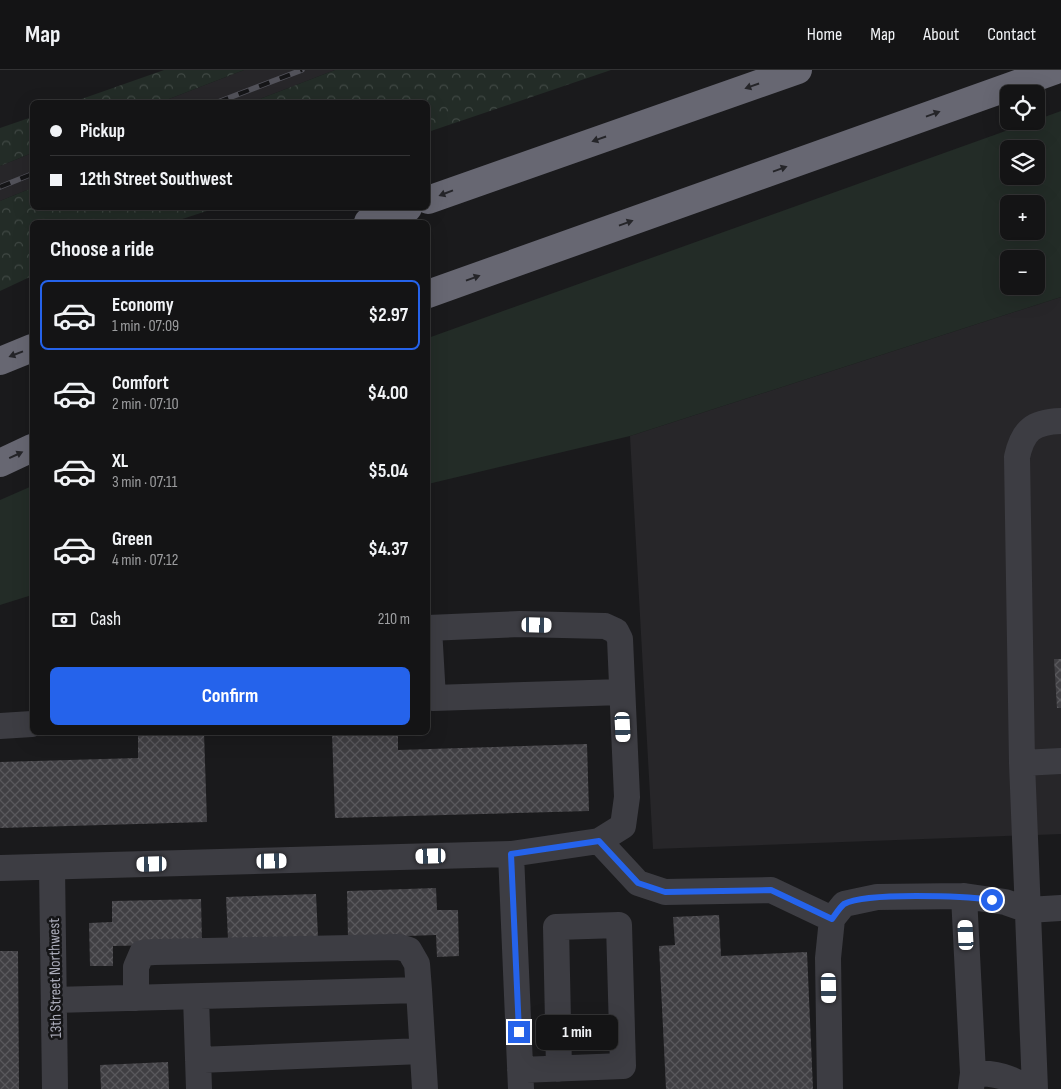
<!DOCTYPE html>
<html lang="en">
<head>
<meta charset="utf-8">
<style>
  :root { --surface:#141415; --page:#1d1d1e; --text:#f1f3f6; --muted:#9d9ea0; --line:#333334; --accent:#2563eb }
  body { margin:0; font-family:"Sofia Sans Condensed",sans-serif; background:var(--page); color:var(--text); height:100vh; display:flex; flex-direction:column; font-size:19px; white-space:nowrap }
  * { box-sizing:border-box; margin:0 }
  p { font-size:16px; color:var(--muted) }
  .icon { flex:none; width:28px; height:28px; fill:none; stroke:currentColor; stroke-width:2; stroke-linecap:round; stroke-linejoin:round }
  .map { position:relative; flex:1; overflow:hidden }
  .sheet { position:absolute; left:30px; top:150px; width:400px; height:515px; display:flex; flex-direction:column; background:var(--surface); border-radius:8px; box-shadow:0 5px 20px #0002,0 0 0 1px var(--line) }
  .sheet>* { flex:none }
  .guide { position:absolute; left:30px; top:30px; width:400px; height:110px; border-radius:8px; box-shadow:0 5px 20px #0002,0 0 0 1px var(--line); display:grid; align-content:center; height:110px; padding:0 20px; background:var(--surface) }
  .tools { position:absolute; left:1000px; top:15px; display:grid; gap:10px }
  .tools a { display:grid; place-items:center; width:45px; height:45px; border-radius:8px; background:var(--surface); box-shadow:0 5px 20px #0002,0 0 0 1px var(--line); font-size:25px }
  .end { position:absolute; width:22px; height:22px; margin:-11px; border:6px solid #2563eb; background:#fff; box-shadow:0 0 0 2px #fff }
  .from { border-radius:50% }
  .bubble { position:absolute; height:35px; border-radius:8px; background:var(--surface); box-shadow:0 5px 20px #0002,0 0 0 1px var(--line); font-size:16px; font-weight:700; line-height:35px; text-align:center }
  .car { position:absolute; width:15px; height:30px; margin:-15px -8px; border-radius:6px; box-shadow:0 0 4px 1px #0007; background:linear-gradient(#fff 24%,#345 0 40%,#fff 0 76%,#345 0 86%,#fff 0) }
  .guide b { display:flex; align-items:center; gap:18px; height:48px; font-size:19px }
  .guide b+b { border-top:1px solid var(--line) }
  .guide i { width:12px; height:12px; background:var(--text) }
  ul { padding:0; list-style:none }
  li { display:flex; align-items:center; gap:15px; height:70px; margin:0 10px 8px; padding:0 10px; border:2px solid transparent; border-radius:8px }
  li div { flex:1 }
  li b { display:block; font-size:19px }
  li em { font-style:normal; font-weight:700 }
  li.current { border-color:var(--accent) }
  li>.icon { width:45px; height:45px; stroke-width:1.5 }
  h2 { padding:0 20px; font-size:22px; line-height:60px }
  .pay { display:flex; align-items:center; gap:12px; height:55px; padding:0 20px; font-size:19px }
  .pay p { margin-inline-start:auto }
  .primary-button { display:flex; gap:10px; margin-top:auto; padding:10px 20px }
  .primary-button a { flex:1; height:58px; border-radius:8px; background:var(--accent); color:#fff; font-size:20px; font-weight:700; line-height:58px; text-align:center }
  header { display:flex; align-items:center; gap:30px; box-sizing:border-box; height:70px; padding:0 25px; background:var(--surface); border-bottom:1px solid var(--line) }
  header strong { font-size:24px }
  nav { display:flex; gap:28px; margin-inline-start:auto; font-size:18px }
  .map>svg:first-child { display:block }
  .built { fill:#272629 }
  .green { fill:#232c27; fill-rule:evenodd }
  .forest { fill:url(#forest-crowns) }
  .building { fill:url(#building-cross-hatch) }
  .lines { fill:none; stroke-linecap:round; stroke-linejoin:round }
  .minor { stroke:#3d3d43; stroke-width:26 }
  .highway { stroke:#676772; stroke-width:28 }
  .rail-casing { stroke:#52525a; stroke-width:5.5 }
  .rail { stroke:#151517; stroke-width:4; stroke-dasharray:11; stroke-linecap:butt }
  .oneway { fill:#252529 }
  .route { stroke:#2563eb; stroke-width:6 }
  .labels { text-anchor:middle; stroke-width:5; stroke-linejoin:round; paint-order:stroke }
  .street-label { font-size:16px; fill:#acadbb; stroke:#151517 }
</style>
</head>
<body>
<header>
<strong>Map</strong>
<nav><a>Home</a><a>Map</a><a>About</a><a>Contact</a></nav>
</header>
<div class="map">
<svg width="1061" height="1019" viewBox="0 0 1061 1019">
  <defs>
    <pattern id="forest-crowns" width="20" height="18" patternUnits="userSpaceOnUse" patternTransform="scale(1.25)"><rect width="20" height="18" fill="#232c27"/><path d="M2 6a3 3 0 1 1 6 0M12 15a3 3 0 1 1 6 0" fill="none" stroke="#404844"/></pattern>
    <pattern id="building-cross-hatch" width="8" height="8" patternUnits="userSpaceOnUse" patternTransform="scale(1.25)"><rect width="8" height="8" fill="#403f43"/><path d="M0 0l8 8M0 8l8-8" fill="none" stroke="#59585c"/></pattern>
  </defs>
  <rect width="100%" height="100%" fill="#1a1a1c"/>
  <path class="built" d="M244,0H335L252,32H161Z
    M32,83V118L0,131V96Z
    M1061,227V764L653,779L630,366Z"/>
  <path class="green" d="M1061,41V227L630,366L428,414V268ZM1009,79H1036V106H1009ZM1009,134H1036V161H1009ZM1009,189H1036V216H1009Z
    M32,416V525L0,535V430Z"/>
  <path class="forest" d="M164,0H244L161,32H73Z
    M335,0H611L428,62V32H252Z
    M32,47V83L0,96V58Z
    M32,118V138H216L173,152H32V206L0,221V131Z"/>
  <path class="building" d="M1054,589H1061V638H1057Z
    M138,662H204L207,752L0,758V692L138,688Z
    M332,662H398V680L587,674L589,741L335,748Z
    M436,818L437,840H458L459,886L437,887L436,865L348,868L347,821Z
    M316,824L318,867L228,869L226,827Z
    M201,829L202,874L113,876V896H90L89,853L112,852V831Z
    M719,845L721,886L807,882L813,1019H666L659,876L675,875L673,847Z
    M0,881H18L19,1019H0Z
    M168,992L169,1019H101L100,995Z"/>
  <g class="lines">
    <path class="minor" d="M429,558L433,628L622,622
      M0,656L32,654
      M1022,693L1061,691
      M599,771L638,813L665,822L771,820L832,849
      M511,784L521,1019
      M52,797L55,1019
      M0,798L511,784L599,771L623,756L627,727L620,569L616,561L605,556L520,554L428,558
      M964,826L973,1003L971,1019
      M196,927L199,1019
      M136,928V897L142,883L154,882L399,877L409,880L417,894L419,920
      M54,930L419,920L425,1019
      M198,990L422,981
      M520,1000L623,996L619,855L556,857L559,999
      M973,1003C995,1003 1011,1007 1029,1019
      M830,1019L828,888L832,849L844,834L877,827L964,826L1005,832L1028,840L1061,838
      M1035,1019L1022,693L1017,387C1023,360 1033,352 1061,351"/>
    <path class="highway" d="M428,130L798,0
      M368,152L408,138
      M428,224L1056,0
      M0,291L32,278
      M0,393L32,378"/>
    <defs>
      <path id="rail" d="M218,32L302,0
        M0,117L32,104"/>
    </defs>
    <use href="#rail" class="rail-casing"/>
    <use href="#rail" class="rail"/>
  </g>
  <defs><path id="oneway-solid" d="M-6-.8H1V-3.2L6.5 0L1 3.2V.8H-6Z" transform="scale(1.25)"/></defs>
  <g class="oneway">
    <use href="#oneway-solid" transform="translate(752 16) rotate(161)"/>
    <use href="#oneway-solid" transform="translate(933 44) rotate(-20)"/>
    <use href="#oneway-solid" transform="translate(599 69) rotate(161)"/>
    <use href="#oneway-solid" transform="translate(780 99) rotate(-20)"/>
    <use href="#oneway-solid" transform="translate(446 123) rotate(159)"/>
    <use href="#oneway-solid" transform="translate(626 153) rotate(-20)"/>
    <use href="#oneway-solid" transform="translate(473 208) rotate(-20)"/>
    <use href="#oneway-solid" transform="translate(16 284) rotate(159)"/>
    <use href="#oneway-solid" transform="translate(16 385) rotate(-25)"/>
  </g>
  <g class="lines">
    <path class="route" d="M519,962L511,784L599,771L638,813L665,822L771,820L832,849C835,845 840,837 844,834C866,822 965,826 992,830"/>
  </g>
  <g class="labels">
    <g class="street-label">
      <text transform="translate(54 908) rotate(-91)" y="6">13th Street Northwest</text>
    </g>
  </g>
</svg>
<div class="tools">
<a><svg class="icon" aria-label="locate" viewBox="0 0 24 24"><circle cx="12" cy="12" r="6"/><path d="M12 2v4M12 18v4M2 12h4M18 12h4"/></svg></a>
<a><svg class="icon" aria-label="layers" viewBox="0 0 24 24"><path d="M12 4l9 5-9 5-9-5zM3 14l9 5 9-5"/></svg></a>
<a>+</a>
<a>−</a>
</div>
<i class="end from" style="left:992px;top:830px"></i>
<i class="end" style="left:519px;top:962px"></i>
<div class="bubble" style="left:536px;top:945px;width:82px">1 min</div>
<i class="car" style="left:537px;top:555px;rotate:91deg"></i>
<i class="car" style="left:623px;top:657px;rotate:177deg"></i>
<i class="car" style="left:431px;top:786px;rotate:268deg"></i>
<i class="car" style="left:272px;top:791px;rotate:89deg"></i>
<i class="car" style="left:152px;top:794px;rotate:269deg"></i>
<i class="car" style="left:966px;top:865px;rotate:357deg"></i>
<i class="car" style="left:829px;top:918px;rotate:179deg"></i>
<div class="guide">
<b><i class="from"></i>Pickup</b>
<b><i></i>12th Street Southwest</b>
</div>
<section class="sheet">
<h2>Choose a ride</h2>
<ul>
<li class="current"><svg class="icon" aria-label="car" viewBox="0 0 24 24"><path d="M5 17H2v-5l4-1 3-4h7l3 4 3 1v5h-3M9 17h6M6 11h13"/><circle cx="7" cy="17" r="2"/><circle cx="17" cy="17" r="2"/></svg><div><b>Economy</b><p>1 min · 07:09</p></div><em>$2.97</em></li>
<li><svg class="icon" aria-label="car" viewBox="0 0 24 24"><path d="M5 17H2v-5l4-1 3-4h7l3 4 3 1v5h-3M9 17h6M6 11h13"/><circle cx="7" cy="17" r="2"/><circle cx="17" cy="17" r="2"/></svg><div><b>Comfort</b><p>2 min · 07:10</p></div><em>$4.00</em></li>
<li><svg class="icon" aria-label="car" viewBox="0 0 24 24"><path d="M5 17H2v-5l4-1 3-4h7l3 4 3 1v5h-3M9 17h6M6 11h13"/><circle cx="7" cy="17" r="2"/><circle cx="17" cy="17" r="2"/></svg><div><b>XL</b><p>3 min · 07:11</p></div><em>$5.04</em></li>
<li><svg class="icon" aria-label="car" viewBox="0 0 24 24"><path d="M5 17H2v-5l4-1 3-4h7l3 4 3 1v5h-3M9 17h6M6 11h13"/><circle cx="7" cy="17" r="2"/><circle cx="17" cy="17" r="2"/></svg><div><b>Green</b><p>4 min · 07:12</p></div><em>$4.37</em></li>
</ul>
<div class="pay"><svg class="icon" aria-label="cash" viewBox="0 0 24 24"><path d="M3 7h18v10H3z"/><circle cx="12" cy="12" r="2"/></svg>Cash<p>210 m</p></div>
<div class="primary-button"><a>Confirm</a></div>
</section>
</div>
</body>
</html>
